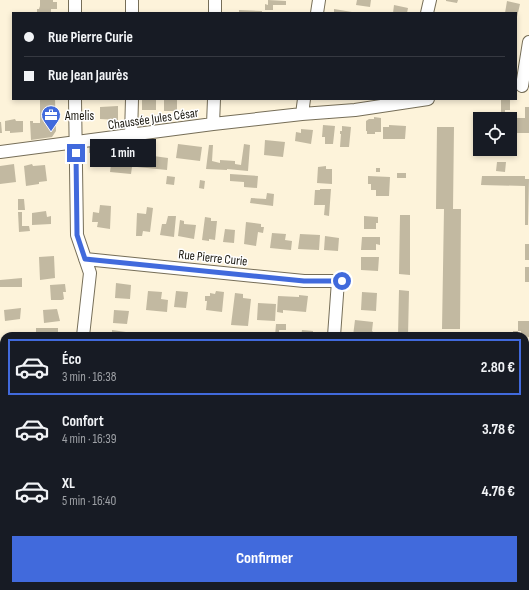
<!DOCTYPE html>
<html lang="fr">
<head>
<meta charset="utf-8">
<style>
  :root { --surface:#171b24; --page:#242831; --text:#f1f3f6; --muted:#9ea1a6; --line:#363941; --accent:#416adc }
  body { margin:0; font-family:"Sofia Sans Condensed",sans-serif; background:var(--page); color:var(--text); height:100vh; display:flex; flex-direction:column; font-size:15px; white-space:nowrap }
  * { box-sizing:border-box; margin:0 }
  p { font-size:13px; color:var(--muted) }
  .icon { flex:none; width:22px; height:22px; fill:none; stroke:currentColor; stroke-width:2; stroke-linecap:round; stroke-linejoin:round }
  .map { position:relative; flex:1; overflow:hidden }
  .drawer { position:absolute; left:0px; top:332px; width:529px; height:258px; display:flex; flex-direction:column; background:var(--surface); border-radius:12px 12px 0 0; box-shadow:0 2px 6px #0003 }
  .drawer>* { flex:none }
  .banner { position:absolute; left:12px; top:12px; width:505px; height:88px; border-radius:0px; box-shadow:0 2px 6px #0003; display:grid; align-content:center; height:88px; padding:0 12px; background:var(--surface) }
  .buttons { position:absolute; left:473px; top:112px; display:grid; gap:8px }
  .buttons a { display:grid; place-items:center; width:44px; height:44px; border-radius:0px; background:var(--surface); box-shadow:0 2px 6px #0003; font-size:20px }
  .end { position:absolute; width:18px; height:18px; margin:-9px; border:5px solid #416adc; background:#fff; box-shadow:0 0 0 2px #fff }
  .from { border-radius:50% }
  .bubble { position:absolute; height:28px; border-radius:0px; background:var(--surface); box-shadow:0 2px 6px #0003; font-size:13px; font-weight:700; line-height:28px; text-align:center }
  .banner b { display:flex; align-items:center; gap:14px; height:38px; font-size:15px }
  .banner b+b { border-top:1px solid var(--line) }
  .banner i { width:10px; height:10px; background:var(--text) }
  ul { padding:7px 0 0; list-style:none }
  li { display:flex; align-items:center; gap:12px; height:56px; margin:0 8px 6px; padding:0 4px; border:2px solid transparent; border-radius:0px }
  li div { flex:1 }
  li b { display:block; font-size:15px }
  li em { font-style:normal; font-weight:700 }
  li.on { border-color:var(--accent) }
  li>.icon { width:36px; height:36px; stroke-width:1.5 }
  .action { display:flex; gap:8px; margin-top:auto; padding:8px 12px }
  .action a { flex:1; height:46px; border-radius:0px; background:var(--accent); color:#fff; font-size:16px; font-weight:700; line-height:46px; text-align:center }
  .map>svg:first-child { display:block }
  .built { fill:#f6e9c9 }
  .building { fill:#c2b9a1 }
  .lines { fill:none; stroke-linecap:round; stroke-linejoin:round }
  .minor-casing { stroke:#766e58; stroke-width:14 }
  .minor { stroke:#fff; stroke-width:12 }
  .rail { stroke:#928c7a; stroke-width:3; stroke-dasharray:8 4; stroke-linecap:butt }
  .route { stroke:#416adc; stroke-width:5 }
  .labels { text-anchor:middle; stroke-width:3; stroke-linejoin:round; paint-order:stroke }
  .poi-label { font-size:13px; fill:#1b180f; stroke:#fff; text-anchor:start }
  .street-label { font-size:13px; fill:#1b180f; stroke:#fff }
</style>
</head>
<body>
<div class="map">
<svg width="529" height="590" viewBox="0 0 529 590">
  <rect width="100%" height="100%" fill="#fdf3da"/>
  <path class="built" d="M529,544V590H452L457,586H525V546Z"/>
  <path class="building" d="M40,0H53V2H57V9H51V13H37V9H39L40,6Z
    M268,0L286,1V5H273V10H265V4L268,5Z
    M357,0H371L370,7L356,5Z
    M446,0H458L457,3L446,1Z
    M507,1L520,4L517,17L516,16V13H505Z
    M394,5L408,8L407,13H393Z
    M334,9L352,12V13H334Z
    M239,10L262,11V13H239Z
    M40,99H55L56,131L52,137L31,140L30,121H33V123H40Z
    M142,99H156V110H142Z
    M164,99H177V111H164Z
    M501,99H510V110H505V119H501Z
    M118,106V120L100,119V107Z
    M525,107H529V133H510V118H525Z
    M374,117L381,118V132H375V134H367V131H366V121L369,119H374Z
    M15,119L16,121H23V132L10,133V131H5V121Z
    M0,122H1L2,133H0Z
    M323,125L335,126L333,144H325V137H322Z
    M389,125L406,126L405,139H383V127H389Z
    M342,126L351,127L349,147H340L341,134H340V131H342Z
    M437,127H454L453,209H461L460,329H442L444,209H436Z
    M301,129L313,130L311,144L295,141L296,132L301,133Z
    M265,140L285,142L283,157L264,155Z
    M134,141H140L139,147L134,146Z
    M178,144L202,147L200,161L176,158Z
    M244,144L250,145L248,171L227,169V170L206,169L209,145H213L212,161L220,163V160L235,161V164L241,165Z
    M108,145L109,151L89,153V147Z
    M482,149H496V153H482Z
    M139,154L168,158L167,170L137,167Z
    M112,157L133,160L131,174L110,172Z
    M497,162H506L505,172L496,171Z
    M14,164L16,182L0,184V166Z
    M32,164L33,166L45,165L47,181L39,182V184L26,186L24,166Z
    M326,166V169H332V184L317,183L318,167Z
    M376,168H380V172H376Z
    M397,173H406V178H397Z
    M230,174L258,176L257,188L244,187V182L230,181Z
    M167,176L175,177L174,185L166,184Z
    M368,176L390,177L389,196H376V190H371V184H368Z
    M482,176H525V179H529L528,225H525V186L481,185Z
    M200,180L205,181L204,189L199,188Z
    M320,189H331L329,216L324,215L325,205H314L315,190H320Z
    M267,193L274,194L273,206L250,203L251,198L266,199Z
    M18,199H24L25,210H18Z
    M100,205L111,206L110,229L97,227L98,222H92L93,212L99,213Z
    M147,207L153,208L150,232L143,231L142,236H136L137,213L146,214Z
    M46,211L47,217L51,216V224L32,225V213Z
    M18,212H22V226H29L30,231L19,232Z
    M400,215H410V275L399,274Z
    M168,216H176L174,237L160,235L162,224H166Z
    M364,216L378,217V223H376V229H364Z
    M205,217L211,218V221H217L215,240L209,239V241L202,240Z
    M180,220L184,221V224L196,225L194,239L178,236Z
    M246,222L261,224V227H264L263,233L258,232L256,246L244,244Z
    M225,229L235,230L234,243L223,242Z
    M272,233L286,234L285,240L292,241L291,250L270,248Z
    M300,234L320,235L319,250L298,249Z
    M325,236L339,238L338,251L324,250Z
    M362,237H380V245L376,244V250H361Z
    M525,244H529V260H525Z
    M54,256L55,278L40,280L39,257Z
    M361,257H379L378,271L361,270Z
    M525,267H529V282H525Z
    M22,278V287H0V280Z
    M116,283L131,285L130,299L115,298Z
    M65,284L66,292H63L64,299L62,300H51L50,285Z
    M399,290L409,291L408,336H398Z
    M148,291L162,292L161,299L168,300L167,312L146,310Z
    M176,291L188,292L186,308L174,307Z
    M216,291L224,292L222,312L206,310L207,301H205V296H210V293L215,294Z
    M362,292L377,293L376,311L361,310Z
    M235,293L243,294V298L251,299L248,326L231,325Z
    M299,295L308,296L306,312L283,310V313L277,312L278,296L299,297Z
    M258,303L276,304L275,321L257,320Z
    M21,308L20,319L5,321L4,310Z
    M57,309L60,321L44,323L43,310Z
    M114,310L129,311L127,324L113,323Z
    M355,320L373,322L372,331L373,332V336H353Z
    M518,321H529V337L521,336V331H518Z
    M276,324H286V330H279V336H275Z
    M36,328H58V336H36Z
    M112,330L126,332V336H112Z
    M302,330L313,331V336H301Z
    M513,331H518L517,336H513Z
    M200,332L214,334V336H195Z
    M527,367H529V387H527Z
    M0,372H4V380L0,381Z
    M525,402H527V411H525Z
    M0,411H4V421H0Z
    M525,421H529V449H525Z
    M0,444H4V453H0Z
    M525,463H529V489H525Z
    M0,486H4V498H0Z
    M525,512L529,513L528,527H525Z
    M0,526L4,527V545H0Z
    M4,586H18L17,590H3Z
    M22,586H60L61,590H21Z
    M274,586H293L292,590L275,589Z
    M369,586H380L379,590H368Z
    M391,586H414V590H390Z"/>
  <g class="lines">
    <defs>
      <path id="minor" d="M75,0V13
        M132,13V1
        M215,13V0
        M317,13L319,0
        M427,13L430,0
        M522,86L529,42
        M75,99L77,235L90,273L83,336
        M302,114L304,99
        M213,124L214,99
        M131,135L132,99
        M0,152L213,124L302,114L355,110L428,99
        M85,259L304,281H341
        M334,336L338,281
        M525,542L529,540
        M83,586V590
        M94,590L181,588L183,586
        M306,590L307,586
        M444,590L451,586"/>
    </defs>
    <use href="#minor" class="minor-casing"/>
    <use href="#minor" class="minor"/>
    <path class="rail" d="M515,590L522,586"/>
  </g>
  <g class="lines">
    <path class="route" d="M76,153L77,235L85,259L304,281H342"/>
  </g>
  <defs>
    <symbol id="office-pin" viewBox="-11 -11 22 30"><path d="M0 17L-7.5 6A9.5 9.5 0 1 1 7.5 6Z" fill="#416adc" stroke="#fff"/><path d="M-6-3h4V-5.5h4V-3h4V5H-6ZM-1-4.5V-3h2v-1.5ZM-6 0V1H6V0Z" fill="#fff"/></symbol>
  </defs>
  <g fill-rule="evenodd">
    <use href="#office-pin" x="40" y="104" width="22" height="30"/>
  </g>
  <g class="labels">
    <g class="poi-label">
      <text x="65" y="120">Amelis</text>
    </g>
    <g class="street-label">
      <text transform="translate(153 118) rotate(-8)" y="5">Chaussée Jules César</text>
      <text transform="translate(213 257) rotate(6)" y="5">Rue Pierre Curie</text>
    </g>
  </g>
</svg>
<div class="buttons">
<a><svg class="icon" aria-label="locate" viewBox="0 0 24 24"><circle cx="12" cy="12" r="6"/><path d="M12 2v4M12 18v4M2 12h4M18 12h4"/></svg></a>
</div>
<i class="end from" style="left:342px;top:281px"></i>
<i class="end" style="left:76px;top:153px"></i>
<div class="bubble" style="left:90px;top:139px;width:66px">1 min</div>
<div class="banner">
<b><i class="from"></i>Rue Pierre Curie</b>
<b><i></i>Rue Jean Jaurès</b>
</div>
<section class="drawer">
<ul>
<li class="on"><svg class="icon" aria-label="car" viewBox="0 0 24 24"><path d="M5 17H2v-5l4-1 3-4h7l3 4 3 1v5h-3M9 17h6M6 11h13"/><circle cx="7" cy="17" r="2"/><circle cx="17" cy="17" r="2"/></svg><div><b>Éco</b><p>3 min · 16:38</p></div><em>2.80 €</em></li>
<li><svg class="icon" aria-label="car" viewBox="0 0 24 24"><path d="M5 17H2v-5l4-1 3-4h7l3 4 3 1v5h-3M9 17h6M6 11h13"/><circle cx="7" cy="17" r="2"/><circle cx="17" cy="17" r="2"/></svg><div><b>Confort</b><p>4 min · 16:39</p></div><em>3.78 €</em></li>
<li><svg class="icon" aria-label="car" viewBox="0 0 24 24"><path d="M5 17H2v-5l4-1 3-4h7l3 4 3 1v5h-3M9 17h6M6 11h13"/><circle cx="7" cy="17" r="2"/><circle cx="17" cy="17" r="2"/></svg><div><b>XL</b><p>5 min · 16:40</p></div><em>4.76 €</em></li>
</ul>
<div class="action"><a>Confirmer</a></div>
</section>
</div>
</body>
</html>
